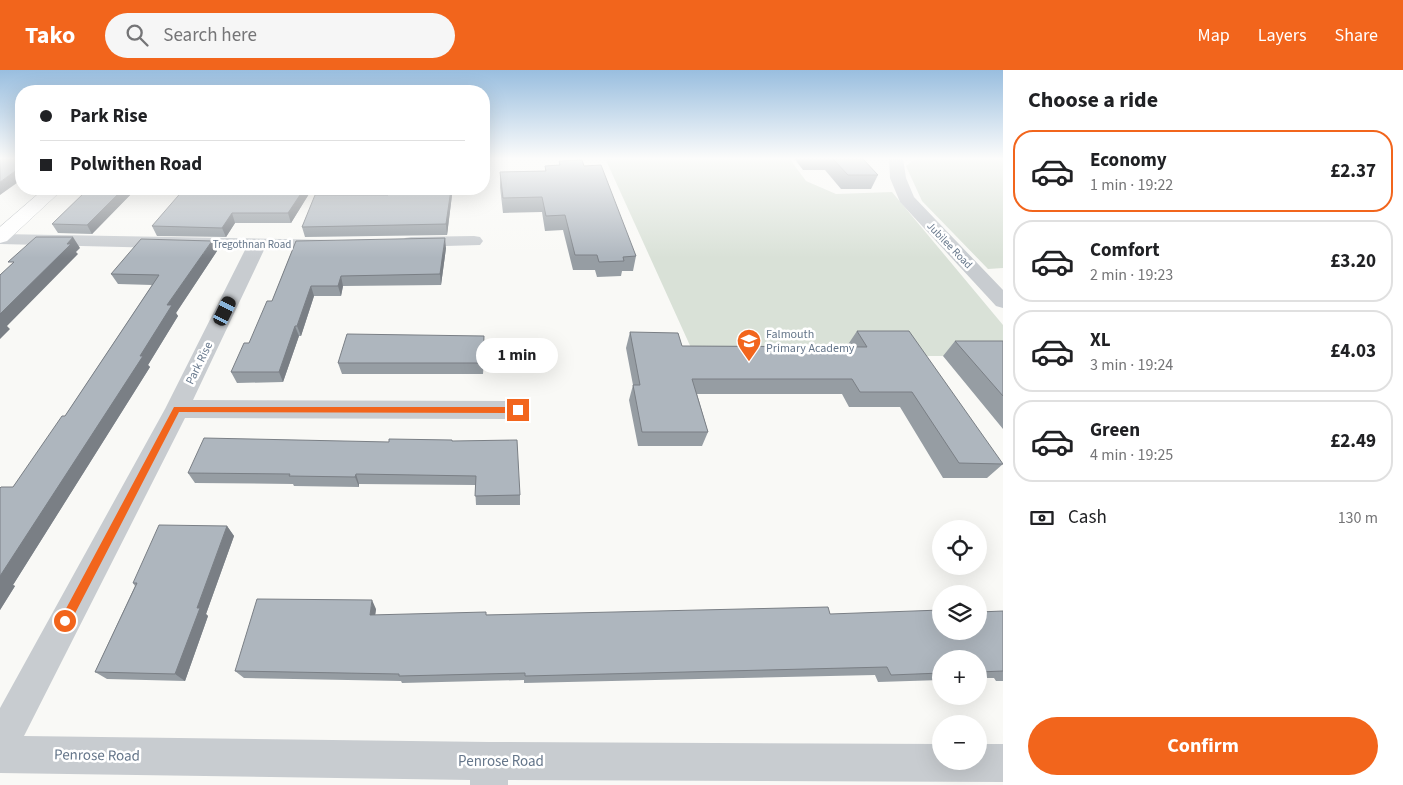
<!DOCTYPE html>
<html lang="en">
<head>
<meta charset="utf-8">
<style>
  :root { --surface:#fff; --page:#f6f6f6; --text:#202124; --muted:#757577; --line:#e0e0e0; --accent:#f2651c }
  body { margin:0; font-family:"Source Sans 3",sans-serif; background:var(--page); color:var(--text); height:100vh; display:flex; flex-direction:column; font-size:19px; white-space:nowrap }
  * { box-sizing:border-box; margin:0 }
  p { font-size:16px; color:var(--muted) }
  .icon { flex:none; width:28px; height:28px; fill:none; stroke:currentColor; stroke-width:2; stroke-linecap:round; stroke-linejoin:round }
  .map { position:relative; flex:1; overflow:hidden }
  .drawer { display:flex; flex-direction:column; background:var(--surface); width:400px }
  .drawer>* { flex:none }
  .guide { position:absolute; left:15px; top:15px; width:475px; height:110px; border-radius:20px; box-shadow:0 5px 20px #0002; display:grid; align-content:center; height:110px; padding:0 25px; background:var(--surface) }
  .fabs { position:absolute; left:932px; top:450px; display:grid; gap:10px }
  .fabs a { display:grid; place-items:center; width:55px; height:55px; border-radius:50%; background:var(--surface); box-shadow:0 5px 20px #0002; font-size:25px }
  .end { position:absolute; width:22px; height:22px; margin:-11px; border:6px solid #f2651c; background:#fff; box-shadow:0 0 0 2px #fff }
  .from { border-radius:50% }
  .bubble { position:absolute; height:35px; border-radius:18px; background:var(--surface); box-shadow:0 5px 20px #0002; font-size:16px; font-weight:700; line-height:35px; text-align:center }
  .car { position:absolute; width:15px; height:30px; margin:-15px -8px; border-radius:6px; box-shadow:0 0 4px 1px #0007; background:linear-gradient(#222 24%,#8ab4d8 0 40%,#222 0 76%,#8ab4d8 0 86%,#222 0) }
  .guide b { display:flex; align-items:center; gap:18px; height:48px; font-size:19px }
  .guide b+b { border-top:1px solid var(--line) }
  .guide i { width:12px; height:12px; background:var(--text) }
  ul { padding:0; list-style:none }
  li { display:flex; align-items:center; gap:15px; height:82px; margin:0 10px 8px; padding:0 15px; border:2px solid var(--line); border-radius:20px }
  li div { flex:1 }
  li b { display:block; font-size:19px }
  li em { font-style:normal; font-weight:700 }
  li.active { border-color:var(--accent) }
  li>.icon { width:45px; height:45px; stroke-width:1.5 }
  h2 { padding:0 25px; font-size:22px; line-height:60px }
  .pay { display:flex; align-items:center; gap:12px; height:55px; padding:0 25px; font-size:19px }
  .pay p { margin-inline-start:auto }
  .primary-button { display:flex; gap:10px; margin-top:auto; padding:10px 25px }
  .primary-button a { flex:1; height:58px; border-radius:30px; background:var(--accent); color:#fff; font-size:20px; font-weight:700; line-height:58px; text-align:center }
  header { display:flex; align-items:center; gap:30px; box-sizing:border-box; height:70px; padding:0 25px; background:var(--accent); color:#fff }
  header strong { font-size:24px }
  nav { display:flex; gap:28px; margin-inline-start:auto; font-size:18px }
  .search { width:350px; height:45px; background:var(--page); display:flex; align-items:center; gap:12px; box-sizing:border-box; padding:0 18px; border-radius:28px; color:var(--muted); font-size:19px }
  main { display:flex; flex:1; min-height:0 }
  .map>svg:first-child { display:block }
  .green { fill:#d9e1d7 }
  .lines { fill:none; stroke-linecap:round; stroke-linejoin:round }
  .primary-casing { stroke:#b9bdc1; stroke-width:1 }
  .minor { fill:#c8ccd0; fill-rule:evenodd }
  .primary { fill:#fff; fill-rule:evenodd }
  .wall { fill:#969da3 }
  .shaded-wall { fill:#7a7f85 }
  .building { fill:#aeb6be; stroke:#7a7f85 }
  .route { fill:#f2651c }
  .labels { text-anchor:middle; stroke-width:5; stroke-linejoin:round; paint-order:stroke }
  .far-street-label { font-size:11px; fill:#65768a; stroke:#fff }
  .poi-label { font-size:12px; fill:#65768a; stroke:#fff; text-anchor:start }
  .street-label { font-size:12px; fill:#65768a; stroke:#fff }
  .near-street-label { font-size:15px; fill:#65768a; stroke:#fff }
</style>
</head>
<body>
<header>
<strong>Tako</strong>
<div class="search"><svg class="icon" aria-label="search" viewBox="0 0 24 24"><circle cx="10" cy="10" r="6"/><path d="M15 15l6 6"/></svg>Search here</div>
<nav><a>Map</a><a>Layers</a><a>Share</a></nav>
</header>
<main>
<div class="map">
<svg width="1003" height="715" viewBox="0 0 1003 715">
  <rect width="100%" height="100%" fill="#f9f9f6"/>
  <path class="green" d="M605,88H789L806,111L836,124L892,122L1003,255V301L990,286H922L847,277L697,291Z
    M916,88H1003V198L988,199L922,131L906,96Z"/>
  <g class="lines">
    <defs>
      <path id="primary" d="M44,119H63L7,171L0,173V157Z"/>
    </defs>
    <use href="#primary" class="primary-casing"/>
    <path class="minor" d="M889,88H903L906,108L914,127L1003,220V238L996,236L900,132L890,108Z
      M0,164L335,170L338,174L335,178L329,179L264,180L193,330L518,331L527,334L530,340L527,346L518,349L185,348L24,666L489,672L941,674V691H979V674H1003V712L508,710V715H470V710L0,703V638L165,339L245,180L0,174Z
      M474,166L480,167L483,171L480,175L411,177L405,176L402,172L405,168L411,167Z"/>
    <use href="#primary" class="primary"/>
  </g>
  <path class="wall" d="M794,88H862L878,105L871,119H841L825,100H803Z
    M559,91L584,96L636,186L633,201H622L621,206L597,207L595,200H573L563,160L545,161L542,142L503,143L500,117V102L545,101V96L559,95Z
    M90,119H136L92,164L58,163L52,154Z
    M312,119L291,153H235L226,167L157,166L152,156Z
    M388,125H452L447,165L305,167L302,157Z
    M296,171L446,178L441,215L343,216L341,226H314L301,266H299L283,312L237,313L231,302L249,273L272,231Z
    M217,181L176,243L178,246L148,295L150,297L13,515L15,516L0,540V418L13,417L65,346L152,215L118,214L111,204Z
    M857,261L1003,394L987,408H943L900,337H849L842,324H697L708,362L702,376H638L629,330L633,315L626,278L630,262L682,276H847Z
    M484,266L483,304H342L338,293Z
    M955,271H1003V359L943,286Z
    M452,371L520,425V435H476L475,415L359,414V417L294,416L293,414L195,413L188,403L389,372Z
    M227,456L234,466L206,544L208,546L185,611L107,609L95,602L135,516L133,513Z
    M376,539L375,545L830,544L941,561L1003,541V611H996L994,608H979V589H941V610L878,612L875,605L524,613V610L402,613L401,611L244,608L235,601Z"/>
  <path class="shaded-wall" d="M21,97V110L0,125V112Z
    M123,119H136L92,164L87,155Z
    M304,119H312L291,153L288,143Z
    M450,119H452V125L447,165L446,154Z
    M232,143L235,153L226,167L222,158Z
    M73,167L80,178L76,182L78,184L7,256L10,259L0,269V244Z
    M445,168L446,178L441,215L440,204Z
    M212,171L217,181L176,243L178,246L148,295L150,297L13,515L15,516L0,540V506L140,286L167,235Z
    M341,206L343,216L341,226L338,216Z
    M311,216L314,226L301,266L297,256Z
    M295,256L299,266L283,312L279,302Z
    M484,266V277L483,304V293Z
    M356,404L359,414V417L355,407Z
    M227,456L234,466L206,544L208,546L185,611L175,604L197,538Z
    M372,530L376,539L374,554L370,545Z"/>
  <path class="building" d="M0,88H21V97L0,112Z
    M832,88H862L878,105H848Z
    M582,90L584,96L601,95L636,186L623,187L624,191L599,192L597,185H575L565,145L546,146L542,127L503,128L500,102L546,101L545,96L560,95L559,91Z
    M90,119H123L87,155L52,154L87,120Z
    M184,119H304L288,143H232L222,158L152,156Z
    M390,119H451L446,154L302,157L315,125H388Z
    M36,167H73L67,174H71L0,244V205L14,192H8Z
    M445,168L440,204L341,206L338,216H311L297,256H295L279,302H231L244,273H249L267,231H272L296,171Z
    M141,169L212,171L167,235H172L140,286H143L0,506V418L1,417H13L62,346H65L159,205L111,204Z
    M857,261H909L1003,394L959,393L912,322H860L852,309H692L708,362H642L633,315H640L630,262L678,263L682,276L867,277Z
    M347,264L484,266L483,293H338Z
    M955,271H1003V326Z
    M204,368L389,372V369L452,370V371L517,370L520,425L475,426L476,406L356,404L355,407L289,406L290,404L188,403Z
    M159,455L227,456L197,538H200L175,604L95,602L137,513H133Z
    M257,529L372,530L370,545L486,542V545L828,537L830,544L941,540V561H979V542L1003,541V601L979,602V589H941V603L891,605L887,597L525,606V603L399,606V604L235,601Z"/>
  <linearGradient id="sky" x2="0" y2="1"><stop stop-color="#99bedf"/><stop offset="0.47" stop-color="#fcfcfb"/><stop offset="1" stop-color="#fcfcfb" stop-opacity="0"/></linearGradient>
  <rect width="1003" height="188" fill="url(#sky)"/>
  <path class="route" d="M174,337H518L522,340L518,343L179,342L69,555L65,556L61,555L60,551L61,548Z"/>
  <defs>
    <symbol id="school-pin" viewBox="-11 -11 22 30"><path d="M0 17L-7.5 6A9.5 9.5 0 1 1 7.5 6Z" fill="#f2651c" stroke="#fff"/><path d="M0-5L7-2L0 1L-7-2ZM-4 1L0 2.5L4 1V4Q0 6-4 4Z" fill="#fff"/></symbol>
  </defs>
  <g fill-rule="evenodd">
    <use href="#school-pin" x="735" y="257" width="28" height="38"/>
  </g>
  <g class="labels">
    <g class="far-street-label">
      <text x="252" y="178">Tregothnan Road</text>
      <text transform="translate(950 175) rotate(46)" y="4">Jubilee Road</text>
    </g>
    <g class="poi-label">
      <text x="766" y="268">Falmouth<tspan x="766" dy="14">Primary Academy</tspan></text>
    </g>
    <g class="street-label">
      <text transform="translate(199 293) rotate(-64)" y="4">Park Rise</text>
    </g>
    <g class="near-street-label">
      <text transform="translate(97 685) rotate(1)" y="5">Penrose Road</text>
      <text x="501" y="696">Penrose Road</text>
    </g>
  </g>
</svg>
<div class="fabs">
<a><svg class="icon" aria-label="locate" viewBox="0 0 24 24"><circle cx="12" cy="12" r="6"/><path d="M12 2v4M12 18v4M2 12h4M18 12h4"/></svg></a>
<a><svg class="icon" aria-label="layers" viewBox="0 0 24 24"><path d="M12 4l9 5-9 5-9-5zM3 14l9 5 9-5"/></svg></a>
<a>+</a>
<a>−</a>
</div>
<i class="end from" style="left:65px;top:551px"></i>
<i class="end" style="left:518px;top:340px"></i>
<div class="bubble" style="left:476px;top:268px;width:82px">1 min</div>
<i class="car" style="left:225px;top:241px;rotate:26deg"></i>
<div class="guide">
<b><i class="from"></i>Park Rise</b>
<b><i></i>Polwithen Road</b>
</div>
</div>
<section class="drawer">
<h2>Choose a ride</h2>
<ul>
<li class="active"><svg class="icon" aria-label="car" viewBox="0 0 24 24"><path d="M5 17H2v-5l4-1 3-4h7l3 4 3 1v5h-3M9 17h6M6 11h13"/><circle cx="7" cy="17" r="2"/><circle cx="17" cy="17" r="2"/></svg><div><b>Economy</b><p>1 min · 19:22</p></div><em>£2.37</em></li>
<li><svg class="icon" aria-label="car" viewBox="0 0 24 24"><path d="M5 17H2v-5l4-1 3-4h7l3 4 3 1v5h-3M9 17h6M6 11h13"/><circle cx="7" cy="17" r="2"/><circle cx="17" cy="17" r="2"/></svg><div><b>Comfort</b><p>2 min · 19:23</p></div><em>£3.20</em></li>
<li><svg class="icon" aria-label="car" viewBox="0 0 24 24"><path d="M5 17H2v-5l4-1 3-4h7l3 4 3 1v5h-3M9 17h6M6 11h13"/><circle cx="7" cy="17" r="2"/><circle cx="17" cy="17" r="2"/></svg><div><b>XL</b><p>3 min · 19:24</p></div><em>£4.03</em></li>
<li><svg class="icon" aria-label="car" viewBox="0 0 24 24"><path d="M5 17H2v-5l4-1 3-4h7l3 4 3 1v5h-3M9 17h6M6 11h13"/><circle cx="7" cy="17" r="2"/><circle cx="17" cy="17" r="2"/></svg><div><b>Green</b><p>4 min · 19:25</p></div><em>£2.49</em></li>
</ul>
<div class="pay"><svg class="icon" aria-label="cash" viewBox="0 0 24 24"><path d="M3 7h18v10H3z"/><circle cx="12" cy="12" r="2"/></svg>Cash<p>130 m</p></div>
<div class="primary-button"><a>Confirm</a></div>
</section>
</main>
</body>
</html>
